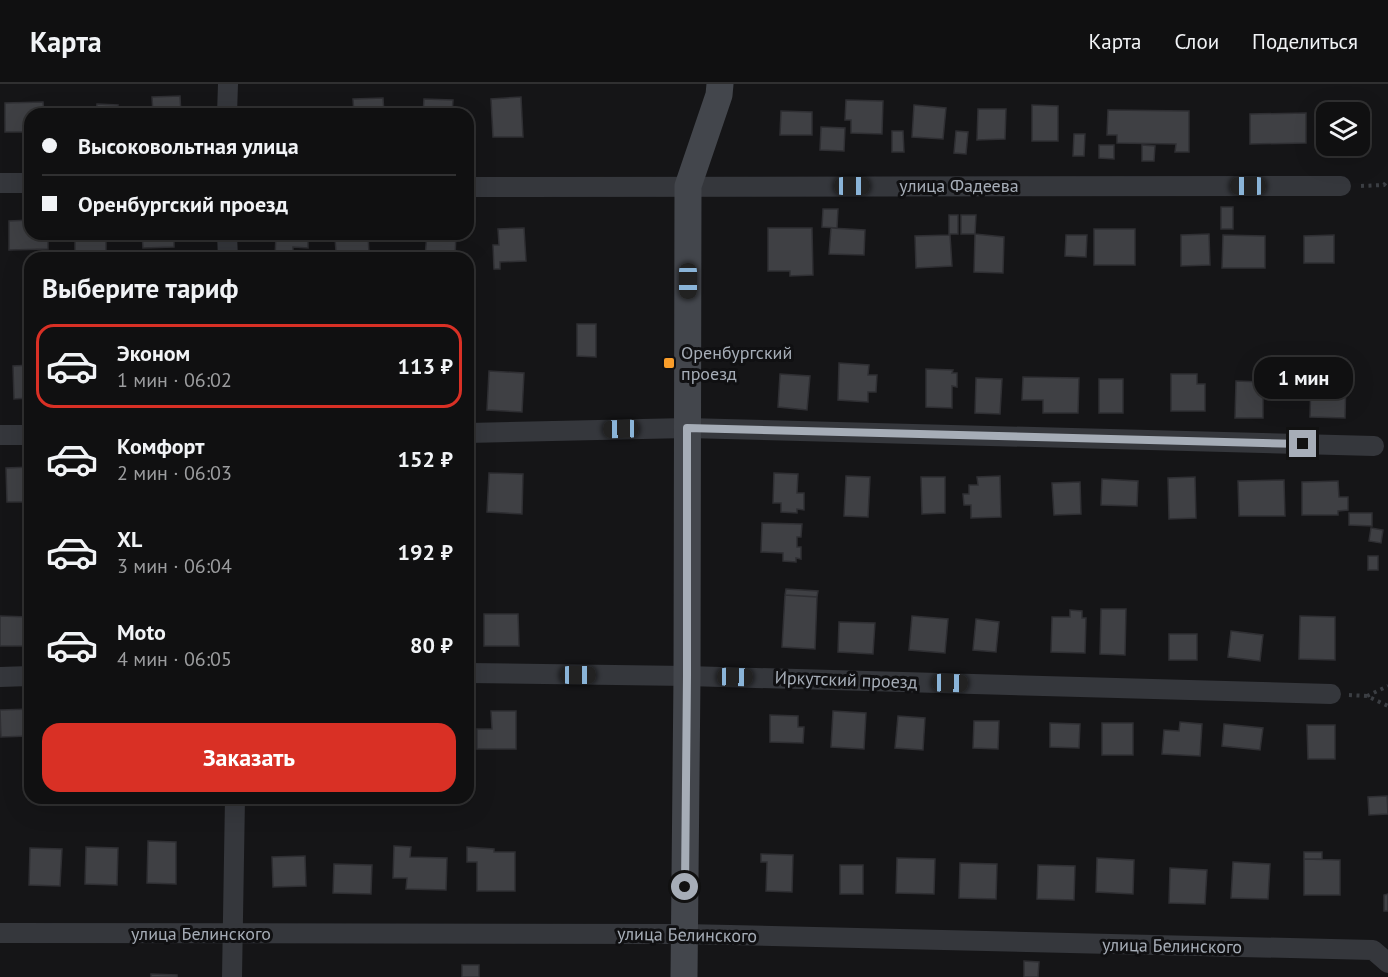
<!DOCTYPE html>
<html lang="ru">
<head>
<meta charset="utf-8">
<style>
  :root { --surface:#101011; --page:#19191a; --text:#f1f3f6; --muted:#9c9d9f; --line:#303031; --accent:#d93025 }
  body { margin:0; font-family:"PT Sans",sans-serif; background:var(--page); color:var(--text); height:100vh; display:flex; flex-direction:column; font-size:22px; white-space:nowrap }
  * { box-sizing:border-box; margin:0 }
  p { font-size:20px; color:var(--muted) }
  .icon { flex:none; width:33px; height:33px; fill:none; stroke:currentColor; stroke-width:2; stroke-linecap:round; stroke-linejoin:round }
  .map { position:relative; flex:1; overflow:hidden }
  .panel { position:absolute; left:24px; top:168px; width:450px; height:552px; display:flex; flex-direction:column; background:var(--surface); border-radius:18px; box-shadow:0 6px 24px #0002,0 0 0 2px var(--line) }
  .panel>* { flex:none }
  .top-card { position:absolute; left:24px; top:24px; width:450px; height:132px; border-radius:18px; box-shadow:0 6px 24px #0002,0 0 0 2px var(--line); display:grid; align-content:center; height:132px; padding:0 18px; background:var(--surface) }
  .tools { position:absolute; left:1316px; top:18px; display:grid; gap:12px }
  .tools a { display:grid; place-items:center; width:54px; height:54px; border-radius:12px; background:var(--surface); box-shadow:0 6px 24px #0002,0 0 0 2px var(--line); font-size:30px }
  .end { position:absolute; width:27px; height:27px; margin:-14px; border:8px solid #a6adb7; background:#111; box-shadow:0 0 0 3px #111 }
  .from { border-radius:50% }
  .bubble { position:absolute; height:42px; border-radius:18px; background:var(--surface); box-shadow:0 6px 24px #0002,0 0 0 2px var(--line); font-size:20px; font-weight:800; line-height:42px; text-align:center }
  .car { position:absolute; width:18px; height:36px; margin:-18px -9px; border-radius:8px; box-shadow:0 0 4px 2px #0007; background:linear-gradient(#222 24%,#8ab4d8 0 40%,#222 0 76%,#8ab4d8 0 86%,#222 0) }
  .top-card b { display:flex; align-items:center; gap:21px; height:57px; font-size:22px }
  .top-card b+b { border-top:2px solid var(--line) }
  .top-card i { width:15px; height:15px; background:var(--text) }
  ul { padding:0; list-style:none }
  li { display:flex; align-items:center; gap:18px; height:84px; margin:0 12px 9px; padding:0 6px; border:3px solid transparent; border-radius:18px }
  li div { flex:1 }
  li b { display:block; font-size:22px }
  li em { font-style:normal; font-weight:800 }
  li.on { border-color:var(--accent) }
  li>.icon { width:54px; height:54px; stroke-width:1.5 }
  h2 { padding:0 18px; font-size:27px; line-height:72px }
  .primary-button { display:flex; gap:12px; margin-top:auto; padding:12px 18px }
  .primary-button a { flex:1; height:69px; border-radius:18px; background:var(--accent); color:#fff; font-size:24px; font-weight:800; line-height:69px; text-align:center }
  header { display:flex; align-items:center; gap:36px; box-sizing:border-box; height:84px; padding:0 30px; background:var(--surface); border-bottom:2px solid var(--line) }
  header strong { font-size:28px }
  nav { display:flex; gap:33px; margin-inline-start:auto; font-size:21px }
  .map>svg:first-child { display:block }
  .building { fill:#3f4044; stroke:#2f2f33; stroke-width:1.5 }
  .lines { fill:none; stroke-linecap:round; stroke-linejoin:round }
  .path { stroke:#3b3e43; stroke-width:4; stroke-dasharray:3 4.5; stroke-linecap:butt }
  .street { stroke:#35373c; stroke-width:20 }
  .secondary { stroke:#43464c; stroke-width:27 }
  .route { stroke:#a6adb7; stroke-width:8 }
  .poi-dot { fill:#f99d2a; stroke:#101012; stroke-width:2 }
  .labels { text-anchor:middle; stroke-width:6; stroke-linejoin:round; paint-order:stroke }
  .street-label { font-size:18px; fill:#a6adb7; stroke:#101012 }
  .poi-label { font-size:18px; fill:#a6adb7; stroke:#101012; text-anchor:start }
</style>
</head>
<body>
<header>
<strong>Карта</strong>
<nav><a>Карта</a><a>Слои</a><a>Поделиться</a></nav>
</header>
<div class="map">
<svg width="1388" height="893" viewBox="0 0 1388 893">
  <rect width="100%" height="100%" fill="#151517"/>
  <path class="building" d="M180,12L181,30H153L152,13Z
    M521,13L523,53H493L491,15Z
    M383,14L384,30H354L353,15Z
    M424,15L453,16L452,30H423Z
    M846,16L883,17L882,50L851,49V36H845Z
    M43,18L44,30H30V48H5V19Z
    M97,20L118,21L117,30H96Z
    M914,21L946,24L943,55L912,53Z
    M1032,21L1058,22V57H1032Z
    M978,25H1006L1005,55L977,56Z
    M1108,26L1189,27V68H1175L1176,60L1117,59V51H1107Z
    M781,27L812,28V51H780Z
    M274,28H310V30H274Z
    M1306,29V59L1250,60V30Z
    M821,43L845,44L844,67L820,66Z
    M892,47H903L904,68H892Z
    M956,47L968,48L966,70L954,69Z
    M1074,50H1085L1084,72H1073Z
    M1099,61H1114V75L1099,74Z
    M1142,61L1155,62L1154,77H1142Z
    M1221,123H1233V145H1221Z
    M823,125H838L837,144L822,143Z
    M949,131H958V150H949Z
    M961,131H976L975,150H961Z
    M30,136V150H48V165L9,166V137Z
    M524,144L526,177L500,178V185H494L493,161H499L498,145Z
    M768,144H812L813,191L790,192V187H768Z
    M831,144L865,146L864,171L829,170Z
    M1094,145H1135V181H1094Z
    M75,150H106V174H75Z
    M142,150H174V163L143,164Z
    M276,150H308V164L293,163V174H275Z
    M342,150H368L369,170L343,171V168H336L335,154L343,153Z
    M427,150H456L455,174L425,173Z
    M975,150L1004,153L1003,189L974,188Z
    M1209,150L1210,181L1181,182V151Z
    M950,151L952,182L916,184L915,152Z
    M1066,151H1087L1086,173L1065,172Z
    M1223,151L1265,152V184H1222Z
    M1334,151V179H1304V152Z
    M577,240H596V273L577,272Z
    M839,279L869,281L868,291H877L876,308H868V318L838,316Z
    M30,281V314L14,315L13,282Z
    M926,285L953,286L952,289H957V303L952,302V324L926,323Z
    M489,287L524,289L522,328L487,326Z
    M780,290L810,292L807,326L778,323Z
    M1171,290H1197V300H1205V327H1171Z
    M1023,293L1079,294L1078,329H1043V316H1022Z
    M976,294L1002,295L1000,330L975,329Z
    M1311,294H1346L1345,334L1310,333Z
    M1099,295H1123V329H1099Z
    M1236,297L1263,298V334H1235Z
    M30,383V418H7L6,384Z
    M489,389L523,390L522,430L487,428Z
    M774,389L798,390L797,409H804V426L797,425V429L781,428V419H773Z
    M846,392L870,393L868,433L844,432Z
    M1000,392L1001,433L971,434V421H964L963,410H969V401H978L977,393Z
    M921,393H945V429L922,430Z
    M1195,393L1196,434L1169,435L1168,394Z
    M1102,395L1138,397L1137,422L1101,421Z
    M1284,396L1285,432H1239L1238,397Z
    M1338,397L1339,413H1348V426L1338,427V431H1302V398Z
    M1080,398L1081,430L1054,431L1052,399Z
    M1349,429H1372V442L1349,441Z
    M762,439L802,440L801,453H797V463H801V475L796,474V478L783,477V469L761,468Z
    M1371,444L1383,446L1381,459L1369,457Z
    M1368,472H1378V486H1368Z
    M786,505L818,507L817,513L785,511Z
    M785,511L817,513L815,565L782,563Z
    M1101,525H1126L1125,571L1100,570Z
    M1070,526L1082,527V534H1086L1085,569L1051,568L1052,533H1070Z
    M484,530H518L519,562H484Z
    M0,532L30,533V562H0Z
    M912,532L948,535L945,569L909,566Z
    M1300,532L1335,533V576L1299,575Z
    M976,535L999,538L996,568L973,566Z
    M839,538L875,539L873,570L838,568Z
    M1231,547L1263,551L1260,577L1228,573Z
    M1169,550H1197V576H1169Z
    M30,625V652L1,653L0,626Z
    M491,627H516V665H477V645H492Z
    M833,627L866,629L864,665L831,663Z
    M770,631L798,632V643H804L803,659L770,658Z
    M898,632L925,634L923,666L895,664Z
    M974,637H999L998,665L973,664Z
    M1180,638L1202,640L1200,672L1162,670L1164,646L1179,647Z
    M1050,639L1080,640L1079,664L1050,663Z
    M1102,639H1133V671H1102Z
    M1224,640L1263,644L1260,666L1222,662Z
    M1307,641H1335V675H1308Z
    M1387,712L1388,730L1369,731L1368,713Z
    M148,757L176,758V800L147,799Z
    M394,762L411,763L410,773L447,774L446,806L406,805L407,794H393Z
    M86,763L118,764L117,801L85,800Z
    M467,763L494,765V768H515V807H477V778H467Z
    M30,764L62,765L60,802L29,801Z
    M1304,768H1322V775H1304Z
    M761,770L793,771L792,808L766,807L767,778H761Z
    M305,772L306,802L273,803L272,773Z
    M897,774L935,775L934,810L896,809Z
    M1097,774L1134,776L1133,810L1096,808Z
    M1304,775L1340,776V811H1304Z
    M1233,778L1270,780L1268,815L1231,814Z
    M960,779L997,780L996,815L959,814Z
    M334,780L372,781L371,810L333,809Z
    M840,781H863V810H840Z
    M1038,781L1075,782L1074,816L1037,815Z
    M1170,784L1207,786L1205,820L1169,819Z
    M1388,810V827H1384V811Z
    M1024,877L1039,878L1038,893H1024Z
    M462,881H479V893H462Z
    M151,890L177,891V893H151Z"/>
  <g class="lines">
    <path class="path" d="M1361,102L1384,101L1388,96
      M1349,611L1367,612L1388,622
      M1367,612L1388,602"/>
    <path class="street" d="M227,30L228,0
      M0,99H30
      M468,103L1341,102
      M227,150L228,174
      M468,349L687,344L1374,362
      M0,351H30
      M468,589L687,592L1331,610
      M0,593L30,592
      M0,849L685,850L1373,866L1388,879
      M232,893L235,714"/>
    <path class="secondary" d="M684,893L687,592L688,102L719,11L720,0"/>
  </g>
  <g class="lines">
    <path class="route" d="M685,803L687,592V344L1303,360"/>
  </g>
  <rect class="poi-dot" x="663" y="273" width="12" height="12" rx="3"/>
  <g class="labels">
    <g class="street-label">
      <text x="959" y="108">улица Фадеева</text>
      <text transform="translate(846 596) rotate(2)" y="6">Иркутский проезд</text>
      <text x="201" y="856">улица Белинского</text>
      <text transform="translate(687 851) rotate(1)" y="6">улица Белинского</text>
      <text transform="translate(1172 862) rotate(1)" y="6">улица Белинского</text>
    </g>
    <g class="poi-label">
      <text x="681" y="275">Оренбургский<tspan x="681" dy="21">проезд</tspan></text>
    </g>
  </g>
</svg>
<div class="tools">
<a><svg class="icon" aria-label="layers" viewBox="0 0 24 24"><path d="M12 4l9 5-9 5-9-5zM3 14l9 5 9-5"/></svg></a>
</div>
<i class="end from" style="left:685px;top:803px"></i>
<i class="end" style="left:1303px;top:360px"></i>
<div class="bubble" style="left:1254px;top:273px;width:99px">1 мин</div>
<i class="car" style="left:852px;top:102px;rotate:90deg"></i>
<i class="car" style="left:1248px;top:102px;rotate:270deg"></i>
<i class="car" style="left:688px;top:197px;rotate:180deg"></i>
<i class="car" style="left:621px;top:345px;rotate:269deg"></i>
<i class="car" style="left:578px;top:591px;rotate:90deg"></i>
<i class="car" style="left:735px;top:593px;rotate:91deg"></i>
<i class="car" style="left:950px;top:599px;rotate:91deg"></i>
<div class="top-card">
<b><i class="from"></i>Высоковольтная улица</b>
<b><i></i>Оренбургский проезд</b>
</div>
<section class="panel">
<h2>Выберите тариф</h2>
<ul>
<li class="on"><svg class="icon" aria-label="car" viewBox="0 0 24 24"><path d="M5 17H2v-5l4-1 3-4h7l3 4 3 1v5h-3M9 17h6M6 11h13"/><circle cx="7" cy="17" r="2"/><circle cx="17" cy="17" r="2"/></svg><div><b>Эконом</b><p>1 мин · 06:02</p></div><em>113 ₽</em></li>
<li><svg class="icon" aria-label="car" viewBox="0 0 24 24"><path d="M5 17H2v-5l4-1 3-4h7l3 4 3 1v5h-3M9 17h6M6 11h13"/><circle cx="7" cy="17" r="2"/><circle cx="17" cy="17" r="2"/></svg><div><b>Комфорт</b><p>2 мин · 06:03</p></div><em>152 ₽</em></li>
<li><svg class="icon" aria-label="car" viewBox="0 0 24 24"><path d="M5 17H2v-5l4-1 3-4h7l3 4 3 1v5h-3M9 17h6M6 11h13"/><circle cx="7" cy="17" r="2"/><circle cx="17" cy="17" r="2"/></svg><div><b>XL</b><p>3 мин · 06:04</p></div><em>192 ₽</em></li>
<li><svg class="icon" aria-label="car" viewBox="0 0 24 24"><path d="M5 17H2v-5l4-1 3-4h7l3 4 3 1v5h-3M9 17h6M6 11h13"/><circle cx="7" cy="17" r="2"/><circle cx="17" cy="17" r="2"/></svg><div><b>Moto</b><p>4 мин · 06:05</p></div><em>80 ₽</em></li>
</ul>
<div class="primary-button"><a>Заказать</a></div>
</section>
</div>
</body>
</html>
